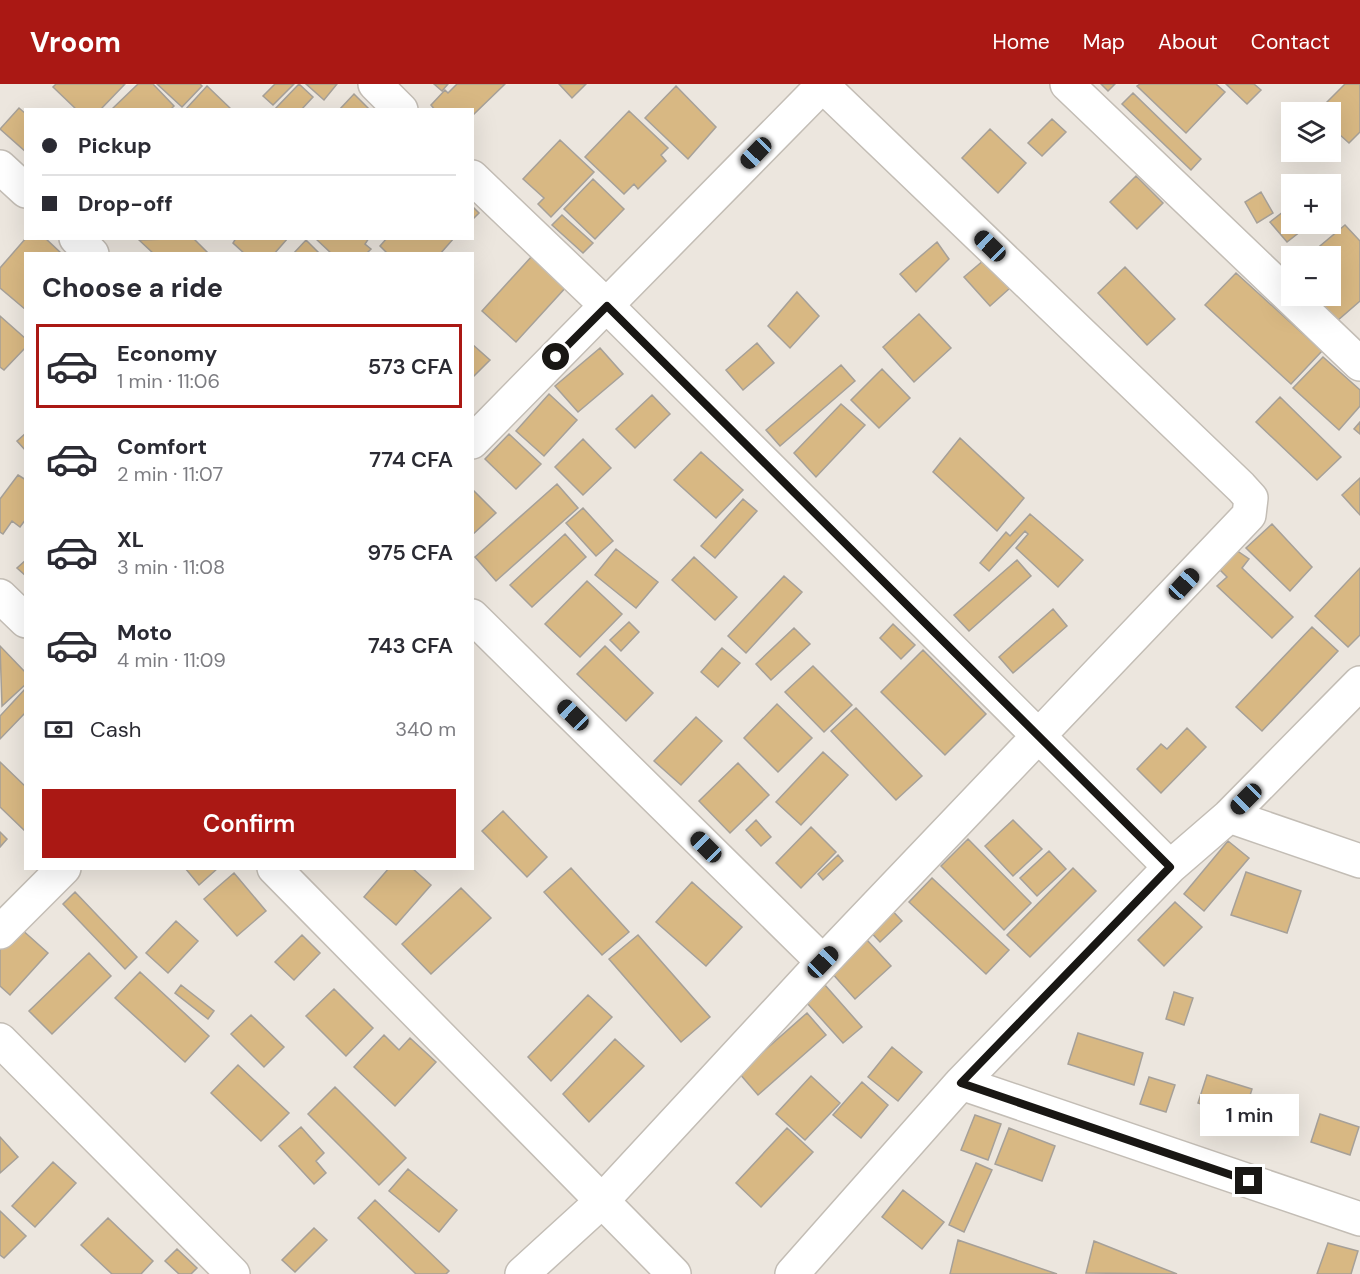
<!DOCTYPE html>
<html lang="en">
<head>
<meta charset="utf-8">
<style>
  :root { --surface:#fff; --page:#f2f2f3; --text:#2b2b33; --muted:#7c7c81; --line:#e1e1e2; --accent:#aa1814 }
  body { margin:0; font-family:"DM Sans",sans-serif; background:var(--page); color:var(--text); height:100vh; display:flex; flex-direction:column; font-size:22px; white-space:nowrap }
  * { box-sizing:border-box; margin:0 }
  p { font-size:20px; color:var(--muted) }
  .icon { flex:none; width:33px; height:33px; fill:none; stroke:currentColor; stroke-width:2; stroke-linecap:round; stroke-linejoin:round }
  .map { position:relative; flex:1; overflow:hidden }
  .details { position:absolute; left:24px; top:168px; width:450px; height:618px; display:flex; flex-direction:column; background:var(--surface); border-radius:0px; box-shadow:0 6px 24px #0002 }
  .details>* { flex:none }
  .guide { position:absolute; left:24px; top:24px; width:450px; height:132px; border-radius:0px; box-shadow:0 6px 24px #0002; display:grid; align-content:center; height:132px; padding:0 18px; background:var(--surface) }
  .buttons { position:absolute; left:1281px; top:18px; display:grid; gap:12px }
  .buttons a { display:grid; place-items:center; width:60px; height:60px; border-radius:0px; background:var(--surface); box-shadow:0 6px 24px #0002; font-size:30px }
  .end { position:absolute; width:27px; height:27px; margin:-14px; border:8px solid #191714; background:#fff; box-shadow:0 0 0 3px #fff }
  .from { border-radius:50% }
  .bubble { position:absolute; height:42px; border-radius:0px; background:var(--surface); box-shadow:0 6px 24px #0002; font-size:20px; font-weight:600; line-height:42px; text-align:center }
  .car { position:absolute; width:18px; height:36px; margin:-18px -9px; border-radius:8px; box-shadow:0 0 4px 2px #0007; background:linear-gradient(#222 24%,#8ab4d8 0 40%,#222 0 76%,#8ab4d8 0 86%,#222 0) }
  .guide b { display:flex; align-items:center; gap:21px; height:57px; font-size:22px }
  .guide b+b { border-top:2px solid var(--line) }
  .guide i { width:15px; height:15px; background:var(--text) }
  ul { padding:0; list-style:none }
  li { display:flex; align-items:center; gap:18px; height:84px; margin:0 12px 9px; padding:0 6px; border:3px solid transparent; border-radius:0px }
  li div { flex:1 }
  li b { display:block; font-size:22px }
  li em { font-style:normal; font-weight:600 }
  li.active { border-color:var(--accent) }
  li>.icon { width:54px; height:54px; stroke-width:1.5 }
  h2 { padding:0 18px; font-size:27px; line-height:72px }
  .pay { display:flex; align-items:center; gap:15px; height:66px; padding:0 18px; font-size:22px }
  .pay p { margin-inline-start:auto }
  .button { display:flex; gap:12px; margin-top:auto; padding:12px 18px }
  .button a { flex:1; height:69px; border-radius:0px; background:var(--accent); color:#fff; font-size:24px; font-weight:600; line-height:69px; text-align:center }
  header { display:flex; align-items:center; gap:36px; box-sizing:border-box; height:84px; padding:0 30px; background:var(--accent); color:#fff }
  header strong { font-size:28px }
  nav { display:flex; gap:33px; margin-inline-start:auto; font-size:21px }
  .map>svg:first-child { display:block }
  .building { fill:#d8b883; stroke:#a6a098; stroke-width:1.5 }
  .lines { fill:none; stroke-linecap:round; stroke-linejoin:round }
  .minor-casing { stroke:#c3bdb5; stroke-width:36 }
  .minor { stroke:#fff; stroke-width:33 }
  .route { stroke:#191714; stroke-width:8 }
</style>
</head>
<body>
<header>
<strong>Vroom</strong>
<nav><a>Home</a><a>Map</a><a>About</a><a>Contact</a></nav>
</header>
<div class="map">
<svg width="1360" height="1190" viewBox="0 0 1360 1190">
  <rect width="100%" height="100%" fill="#ece6de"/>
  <path class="building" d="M56,0H125L100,26H77L53,3Z
    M138,0H153L174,22L170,26H111Z
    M157,0H200L202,2L182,23Z
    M275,0H294L273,21L263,12Z
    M299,0L313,13L301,26H274Z
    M306,0H337L324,16Z
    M434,0H448L442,7Z
    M457,0H505L472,32V26H435L431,21L445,6L448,9Z
    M559,0H586L572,14Z
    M1101,0H1115L1108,7Z
    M1140,0H1216L1225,8L1186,49L1137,2Z
    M1226,0H1254L1261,6L1247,20Z
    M1345,0H1360V48L1349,59L1330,42V28H1317Z
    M207,2L232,26H185Z
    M676,2L716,43L688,75L645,34Z
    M1133,9L1201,75L1191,86L1122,20Z
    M354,10L370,26H339Z
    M19,24L26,30V68L0,45Z
    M629,27L668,64L661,71L666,77L638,105L634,100L624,110L585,73Z
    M1052,35L1066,48L1042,72L1028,59Z
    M990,45L1026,79L998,109L962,74Z
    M560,56L594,88L551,133L538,120L544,114L523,95Z
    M1136,92L1163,119L1137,145L1110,118Z
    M593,95L624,125L595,155L564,125Z
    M1261,108L1273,129L1257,139L1245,118Z
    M1292,121V140H1310L1287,158L1270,138Z
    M472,122L479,129L472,136Z
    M562,131L593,159L583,169L552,141Z
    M1345,141L1360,157V217L1337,237L1314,212H1330V172H1308Z
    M26,154H45L62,170H26V226L0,204V184Z
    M193,154L209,170H154L139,156Z
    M236,154H288L274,170H245L233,159Z
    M315,154H369L365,160L371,165L366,170H332Z
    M387,154H454L440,170H388L380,162Z
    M306,156L320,170H293Z
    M937,158L949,175L916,208L900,190Z
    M532,172L567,202L516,258L482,227Z
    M984,176L1010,204L990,222L964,193Z
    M1125,183L1175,235L1147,261L1098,209Z
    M1236,189L1322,267L1291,300L1205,221Z
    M797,208L819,232L790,264L768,242Z
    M919,230L951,264L914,298L883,263Z
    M0,232L26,255V263L4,286L0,283Z
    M757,259L774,279L743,306L726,286Z
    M472,260L490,276L472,294Z
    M600,264L623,290L578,328L555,302Z
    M1323,273L1360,306V322L1339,346L1293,304Z
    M841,281L855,297L780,362L766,346Z
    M882,285L910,314L879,344L851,316Z
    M549,310L577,336L544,372L516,347Z
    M652,311L670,330L635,364L616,345Z
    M1280,313L1341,373L1317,396L1256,338Z
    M841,320L865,341L816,393L794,369Z
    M1360,338V350L1354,345Z
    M26,349V367L17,357Z
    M509,350L541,380L516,405L485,375Z
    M960,354L1024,414L997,447L933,388Z
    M583,355L611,384L583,411L555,383Z
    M701,368L743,406L716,434L674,396Z
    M18,391L26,396V435L20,443L12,437L3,450L0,448V415Z
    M1360,394V431L1342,411Z
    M557,400L578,424L496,497L475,473Z
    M472,405L496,429L472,451Z
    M743,415L757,427L715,474L701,462Z
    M583,424L613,457L596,472L566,439Z
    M1030,430L1083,476L1058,503L1016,464L1028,450L1025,447L989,487L980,479L1006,448L1010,452Z
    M1272,440L1312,483L1290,507L1246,464Z
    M565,450L586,473L532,523L510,501Z
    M616,465L658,498L636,524L595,491Z
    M1236,466L1249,475L1242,484L1293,533L1272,554L1217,502L1227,493L1218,484Z
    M694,473L737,513L715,536L672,496Z
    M26,476V492L17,484Z
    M1017,476L1031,492L969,547L954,531Z
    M1360,484V551L1348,563L1315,532Z
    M784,492L802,508L746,569L728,552Z
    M587,497L622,530L580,573L545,540Z
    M1053,525L1067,542L1013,589L999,573Z
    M629,538L639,548L621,567L610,556Z
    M893,540L915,561L901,575L880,554Z
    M1312,543L1338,567L1262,647L1236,623Z
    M794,544L810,560L771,596L756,580Z
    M0,562L26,589V600L2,622Z
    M605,562L653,609L626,637L577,590Z
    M722,564L740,579L718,603L701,588Z
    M923,566L986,630L945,671L881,608Z
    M813,582L852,621L824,648L785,608Z
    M26,604V628L0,655V632Z
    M777,620L812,654L778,688L744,654Z
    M856,624L922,692L896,716L831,647Z
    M696,633L722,657L681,701L654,677Z
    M1187,644L1206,663L1161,709L1137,685L1161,660L1167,665Z
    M823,668L848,691L801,741L776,718Z
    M0,678L26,703V748L0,723Z
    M738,679L769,711L730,749L699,717Z
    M503,727L547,773L527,793L482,747Z
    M756,736L771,753L761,762L746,746Z
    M1013,736L1042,765L1013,792L985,762Z
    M811,743L836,768L801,804L776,779Z
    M0,748L7,755L0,763Z
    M968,755L1031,819L1004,846L941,782Z
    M1228,757L1249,774L1204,827L1184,810Z
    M1049,767L1066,785L1037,812L1020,794Z
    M838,771L843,777L823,796L818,790Z
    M185,784H218L199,801Z
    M389,784H412L431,801L396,841L364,813Z
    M571,784L629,848L602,871L544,808Z
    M1073,784L1096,807L1030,873L1007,851Z
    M1246,788L1301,807L1287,849L1231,831Z
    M234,789L266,827L237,852L204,815Z
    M932,794L1009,866L986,890L909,818Z
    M692,798L742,843L706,882L656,838Z
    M461,804L491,834L431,890L402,860Z
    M75,808L137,873L125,885L63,820Z
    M1175,818L1202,843L1164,882L1138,856Z
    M887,821L902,837L880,858L865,842Z
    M176,837L198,857L168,889L146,869Z
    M20,844L48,869L10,911L0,902V866Z
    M302,851L320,869L294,896L275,878Z
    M638,851L710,933L681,958L609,875Z
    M867,856L891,882L855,915L831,888Z
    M89,869L111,892L52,950L29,927Z
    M140,888L209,952L185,978L115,914Z
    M817,892L862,943L843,959L798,909Z
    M181,901L214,927L208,935L175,909Z
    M334,905L373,944L346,972L306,932Z
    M1174,908L1193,914L1184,941L1166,935Z
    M588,911L612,933L551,997L528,973Z
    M807,929L826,951L758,1011L739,989Z
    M251,931L284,963L264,983L231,950Z
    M1078,949L1143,969L1134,1001L1068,980Z
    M384,951L399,966L410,954L436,978L395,1022L354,983Z
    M615,955L644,982L589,1038L563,1010Z
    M892,963L922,988L898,1017L868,993Z
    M238,981L289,1029L261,1057L211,1009Z
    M1207,991L1252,1005L1243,1034L1198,1019Z
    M811,992L840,1019L805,1056L776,1030Z
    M1149,993L1175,1001L1166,1028L1140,1020Z
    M862,998L888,1021L861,1054L833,1031Z
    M335,1003L406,1074L379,1101L308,1030Z
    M1320,1030L1359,1043L1350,1071L1311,1058Z
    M975,1031L1001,1040L988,1076L961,1066Z
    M301,1043L324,1069L316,1077L326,1089L314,1100L279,1062Z
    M787,1044L813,1068L761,1123L736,1099Z
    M1009,1044L1055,1062L1042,1097L995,1080Z
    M0,1053L18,1073L0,1089Z
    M53,1078L76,1099L35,1143L12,1122Z
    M976,1079L992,1086L964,1148L949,1141Z
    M408,1085L457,1126L439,1148L389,1107Z
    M903,1106L944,1138L922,1165L882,1133Z
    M375,1116L449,1187L446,1190H416L358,1134Z
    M0,1127L26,1152L4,1174L0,1171Z
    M108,1134L153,1177L141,1190H112L81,1161Z
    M314,1144L327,1156L295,1188L282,1176Z
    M958,1156L1057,1190H950Z
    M1094,1157L1177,1190L1086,1189Z
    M1328,1159L1358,1167L1351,1190H1317Z
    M177,1165L197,1184L191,1190H179L165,1177Z"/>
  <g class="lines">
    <defs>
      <path id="minor" d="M375,0L401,26
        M1067,0L1360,280
        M0,83L26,107
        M472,93L607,222L1170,783
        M76,154L92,170
        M472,358L824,0
        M0,512L26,537
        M472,532L823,878
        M1229,732L1360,777
        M274,784L674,1190
        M0,848L64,784
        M0,956L233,1190
        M961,999L1360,1135
        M522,1190L601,1118L823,878L1249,431L1251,414L1241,403L821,0
        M792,1190L961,999L1170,783L1229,732L1360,599"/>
    </defs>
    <use href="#minor" class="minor-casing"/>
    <use href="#minor" class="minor"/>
  </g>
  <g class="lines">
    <path class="route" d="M556,273L607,222L1170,783L961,999L1249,1097"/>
  </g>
</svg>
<div class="buttons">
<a><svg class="icon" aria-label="layers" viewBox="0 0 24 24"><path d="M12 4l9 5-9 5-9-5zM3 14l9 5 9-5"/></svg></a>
<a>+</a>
<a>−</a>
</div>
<i class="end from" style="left:556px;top:273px"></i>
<i class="end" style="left:1249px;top:1097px"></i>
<div class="bubble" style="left:1200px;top:1010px;width:99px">1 min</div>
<i class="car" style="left:756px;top:69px;rotate:224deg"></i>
<i class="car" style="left:990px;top:162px;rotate:314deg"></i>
<i class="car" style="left:1184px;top:500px;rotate:43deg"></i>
<i class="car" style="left:573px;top:631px;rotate:314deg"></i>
<i class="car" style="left:1246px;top:715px;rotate:225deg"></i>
<i class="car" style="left:706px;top:763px;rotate:315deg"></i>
<i class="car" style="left:823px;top:878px;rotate:44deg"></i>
<div class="guide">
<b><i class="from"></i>Pickup</b>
<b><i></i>Drop-off</b>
</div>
<section class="details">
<h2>Choose a ride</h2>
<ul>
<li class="active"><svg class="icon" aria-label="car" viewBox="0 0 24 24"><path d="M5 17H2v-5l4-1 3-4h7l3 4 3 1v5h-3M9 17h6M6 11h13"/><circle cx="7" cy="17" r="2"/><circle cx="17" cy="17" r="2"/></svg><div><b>Economy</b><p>1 min · 11:06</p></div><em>573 CFA</em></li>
<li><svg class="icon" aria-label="car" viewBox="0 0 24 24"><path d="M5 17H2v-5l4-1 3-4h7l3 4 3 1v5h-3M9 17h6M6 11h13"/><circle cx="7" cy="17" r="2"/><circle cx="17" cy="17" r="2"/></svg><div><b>Comfort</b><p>2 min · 11:07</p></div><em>774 CFA</em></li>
<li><svg class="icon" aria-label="car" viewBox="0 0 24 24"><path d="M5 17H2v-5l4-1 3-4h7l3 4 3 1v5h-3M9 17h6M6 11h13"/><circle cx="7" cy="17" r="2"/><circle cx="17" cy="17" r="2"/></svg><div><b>XL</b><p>3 min · 11:08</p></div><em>975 CFA</em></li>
<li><svg class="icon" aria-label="car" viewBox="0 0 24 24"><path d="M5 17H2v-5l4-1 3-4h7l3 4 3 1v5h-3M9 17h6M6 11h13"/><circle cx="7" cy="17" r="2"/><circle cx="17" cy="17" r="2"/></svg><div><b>Moto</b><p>4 min · 11:09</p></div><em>743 CFA</em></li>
</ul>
<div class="pay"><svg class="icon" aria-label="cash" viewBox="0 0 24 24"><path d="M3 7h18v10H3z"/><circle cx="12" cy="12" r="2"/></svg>Cash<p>340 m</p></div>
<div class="button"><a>Confirm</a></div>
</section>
</div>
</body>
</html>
